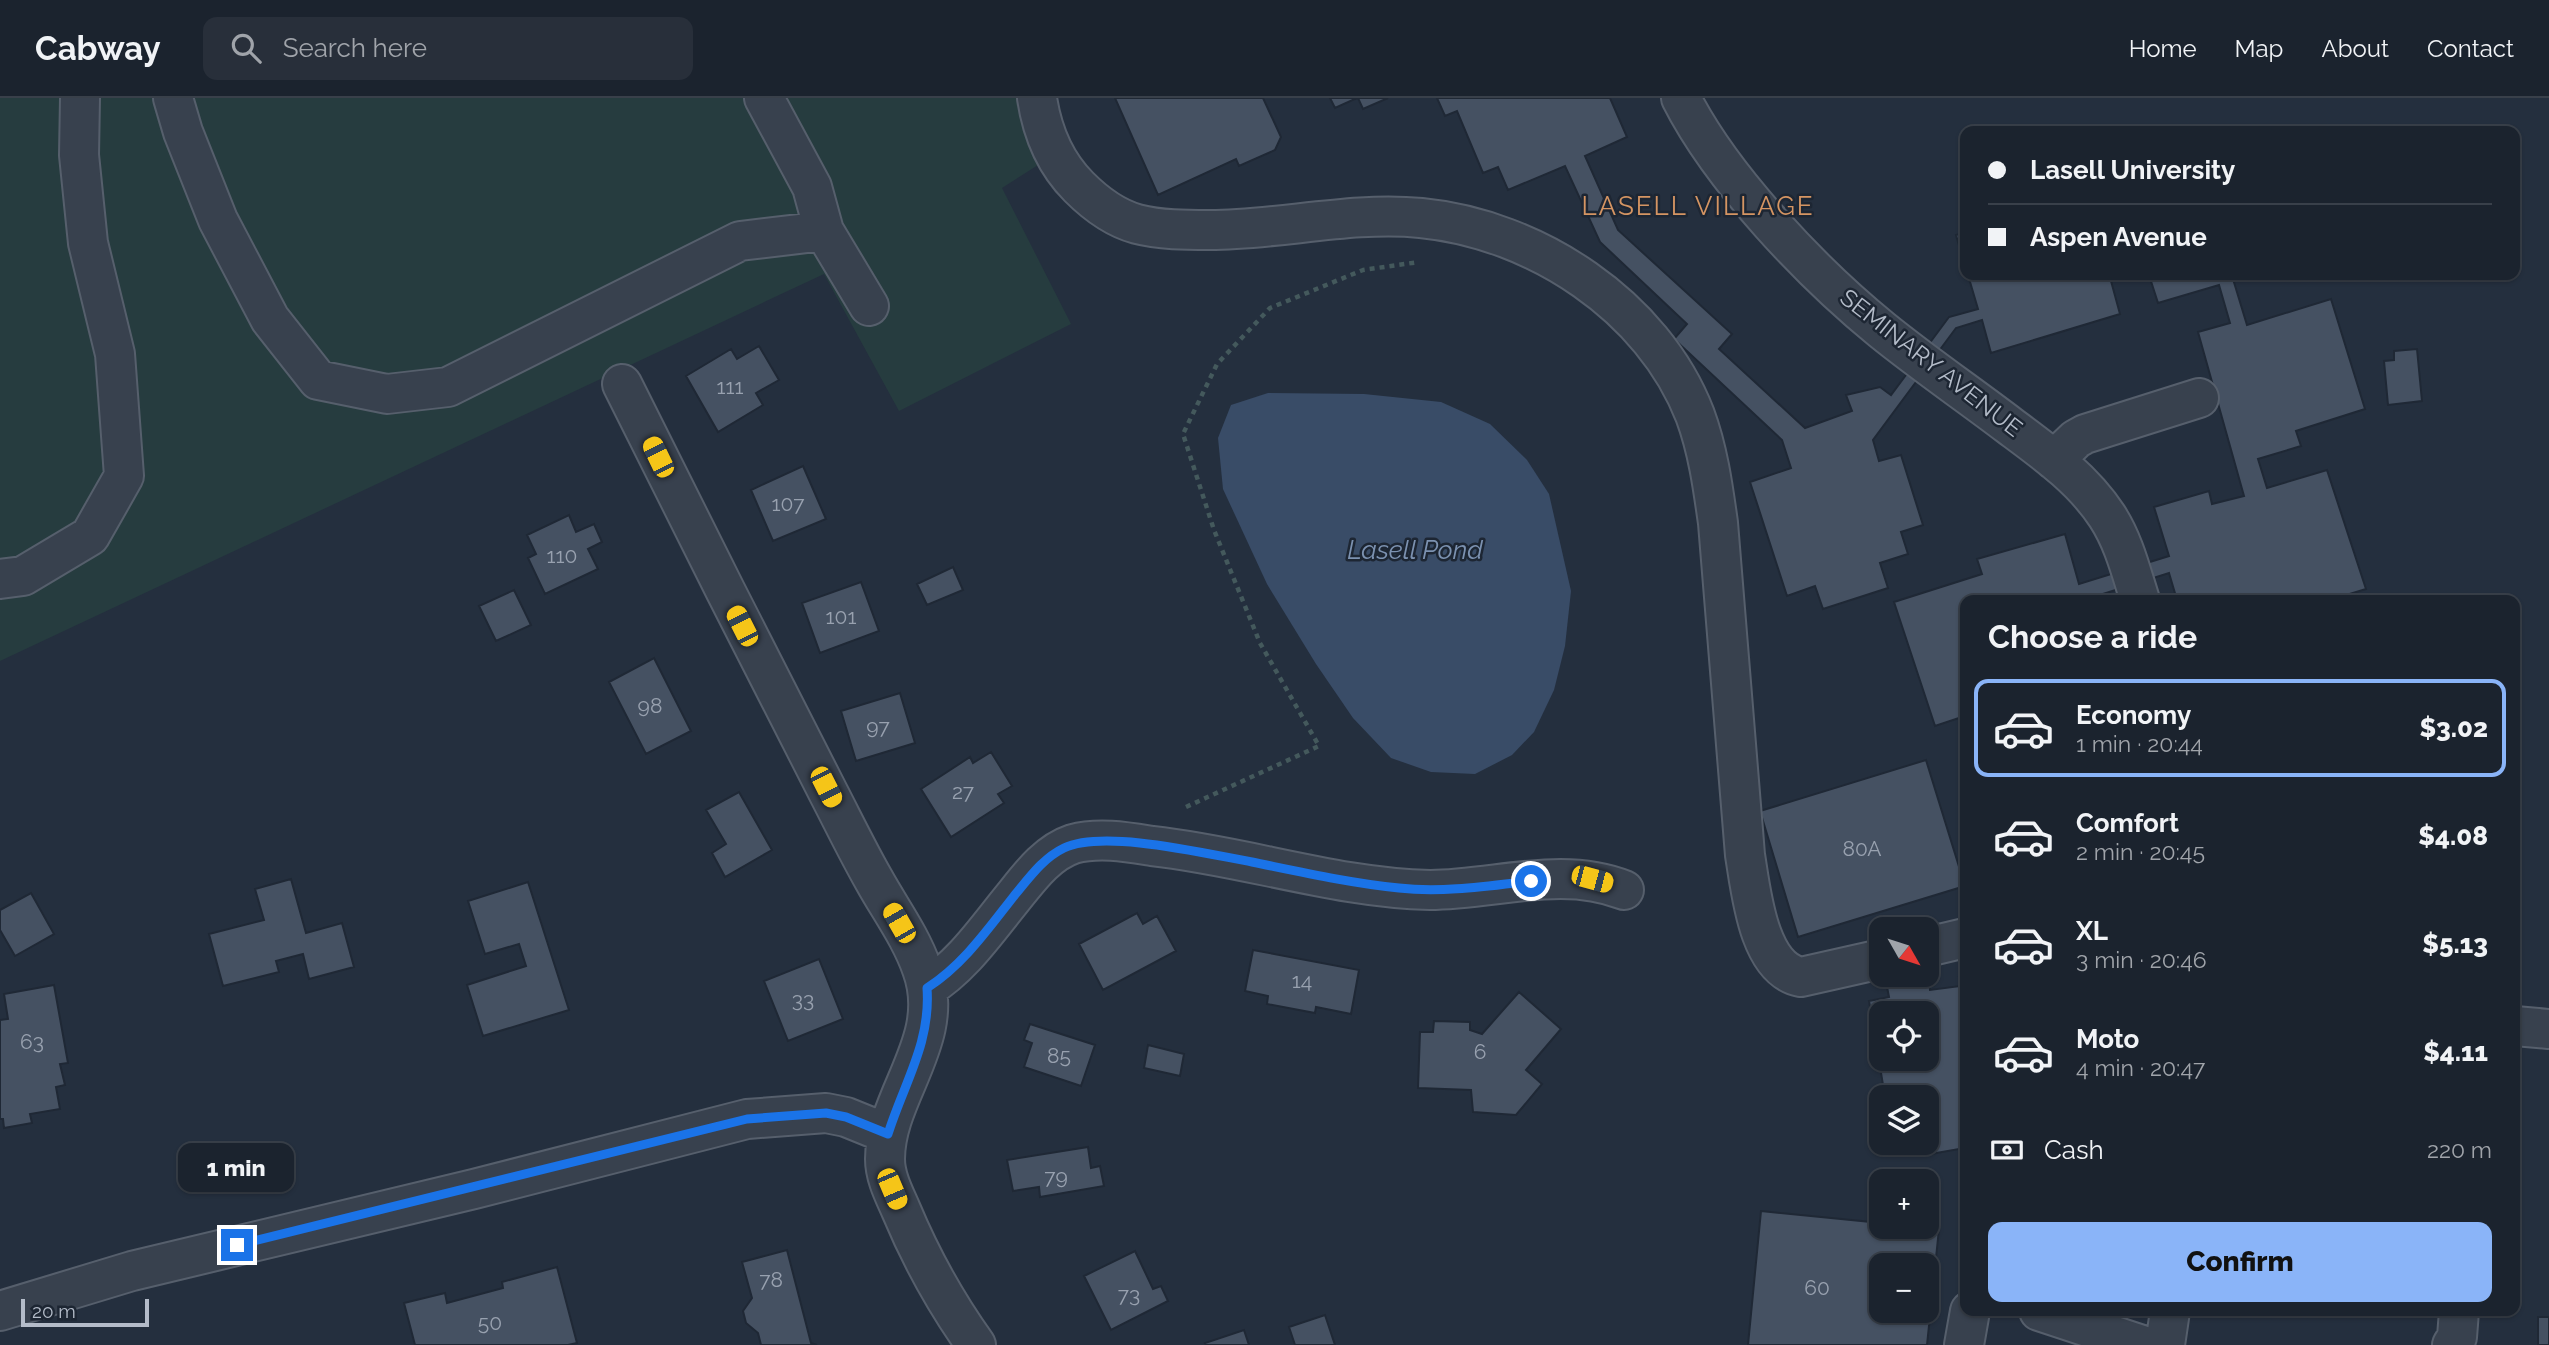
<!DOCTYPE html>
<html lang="en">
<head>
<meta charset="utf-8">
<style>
  :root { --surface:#1b232e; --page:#282f3a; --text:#f1f3f6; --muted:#a0a4aa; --line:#39404a; --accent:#8ab4f8 }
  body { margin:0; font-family:Raleway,sans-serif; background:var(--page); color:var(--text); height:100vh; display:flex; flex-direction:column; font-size:26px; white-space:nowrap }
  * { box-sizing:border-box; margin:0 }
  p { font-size:23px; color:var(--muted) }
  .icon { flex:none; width:38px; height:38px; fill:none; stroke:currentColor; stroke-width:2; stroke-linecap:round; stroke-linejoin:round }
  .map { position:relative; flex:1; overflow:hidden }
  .sheet { position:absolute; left:1960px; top:497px; width:560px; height:721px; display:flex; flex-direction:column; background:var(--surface); border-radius:14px; box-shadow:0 2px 5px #0004,0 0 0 2px var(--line) }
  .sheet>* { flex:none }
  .guide { position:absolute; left:1960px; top:28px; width:560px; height:154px; border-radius:14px; box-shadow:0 2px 5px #0004,0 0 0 2px var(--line); display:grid; align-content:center; height:154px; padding:0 28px; background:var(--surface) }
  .needle { width:46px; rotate:129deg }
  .fabs { position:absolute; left:1869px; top:819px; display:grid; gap:14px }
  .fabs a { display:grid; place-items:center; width:70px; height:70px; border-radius:14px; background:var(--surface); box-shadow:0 2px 5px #0004,0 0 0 2px var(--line); font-size:35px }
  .scale { position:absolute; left:21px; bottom:18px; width:128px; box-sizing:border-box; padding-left:7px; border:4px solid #b4bcc9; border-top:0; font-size:19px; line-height:24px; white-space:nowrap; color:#b4bcc9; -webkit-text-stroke:5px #1d2633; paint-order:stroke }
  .end { position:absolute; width:32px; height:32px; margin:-16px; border:9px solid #1a73e8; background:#fff; box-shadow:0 0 0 4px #fff }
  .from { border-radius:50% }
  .bubble { position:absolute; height:49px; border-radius:14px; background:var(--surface); box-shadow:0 2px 5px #0004,0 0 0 2px var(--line); font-size:23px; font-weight:800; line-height:49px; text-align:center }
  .car { position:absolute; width:21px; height:42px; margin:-21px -10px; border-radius:9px; box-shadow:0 0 5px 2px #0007; background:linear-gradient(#f5c518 24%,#345 0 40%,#f5c518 0 76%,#345 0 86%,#f5c518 0) }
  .guide b { display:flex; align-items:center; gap:24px; height:66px; font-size:26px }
  .guide b+b { border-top:2px solid var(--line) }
  .guide i { width:18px; height:18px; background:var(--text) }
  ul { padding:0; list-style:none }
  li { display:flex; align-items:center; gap:21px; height:98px; margin:0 14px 10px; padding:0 14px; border:4px solid transparent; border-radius:14px }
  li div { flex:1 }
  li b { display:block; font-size:26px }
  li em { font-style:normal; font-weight:800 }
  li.current { border-color:var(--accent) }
  li>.icon { width:63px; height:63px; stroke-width:1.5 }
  h2 { padding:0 28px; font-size:32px; line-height:84px }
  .pay { display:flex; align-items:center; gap:18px; height:77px; padding:0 28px; font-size:26px }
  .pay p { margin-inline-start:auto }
  .cta { display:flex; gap:14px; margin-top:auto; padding:14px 28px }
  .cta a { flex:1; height:80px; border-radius:14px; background:var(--accent); color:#111; font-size:28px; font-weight:800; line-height:80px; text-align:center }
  header { display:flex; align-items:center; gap:42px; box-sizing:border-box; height:98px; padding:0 35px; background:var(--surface); border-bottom:2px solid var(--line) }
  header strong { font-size:33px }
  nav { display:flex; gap:38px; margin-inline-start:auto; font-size:24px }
  .search { width:490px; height:63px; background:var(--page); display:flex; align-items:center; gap:18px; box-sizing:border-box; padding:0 24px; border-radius:14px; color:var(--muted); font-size:26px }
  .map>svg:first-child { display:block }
  .green { fill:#263c3f }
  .water { fill:#394c67 }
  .building { fill:#455162; stroke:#1f2835; stroke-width:2; fill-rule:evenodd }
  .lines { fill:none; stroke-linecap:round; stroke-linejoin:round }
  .minor-casing { stroke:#565f6c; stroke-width:42 }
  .path { stroke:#44595c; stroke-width:4.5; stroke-dasharray:5 5; stroke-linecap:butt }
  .minor { stroke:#38414e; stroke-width:38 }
  .route { stroke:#1a73e8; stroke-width:9 }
  .labels { text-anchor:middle; stroke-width:5; stroke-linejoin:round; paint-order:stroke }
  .number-label { font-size:21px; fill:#98a1af }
  .street-label { font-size:24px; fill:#b4bcc9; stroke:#1d2633 }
  .neighbourhood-label { font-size:26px; letter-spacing:2px; fill:#d59563; stroke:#1d2633 }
  .water-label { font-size:26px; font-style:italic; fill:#7c92b1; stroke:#1d2633 }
</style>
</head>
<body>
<header>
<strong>Cabway</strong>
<div class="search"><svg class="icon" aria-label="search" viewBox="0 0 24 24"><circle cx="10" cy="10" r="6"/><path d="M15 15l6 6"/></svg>Search here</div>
<nav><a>Home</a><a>Map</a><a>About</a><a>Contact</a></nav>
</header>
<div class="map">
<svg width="2549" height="1247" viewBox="0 0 2549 1247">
  <rect width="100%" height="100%" fill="#242f3e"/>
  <path class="green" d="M0,0H1047L1068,48L1002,90L1071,226L899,313L824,176L0,563Z"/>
  <path class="water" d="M1268,295L1364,296L1441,304L1490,326L1527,362L1549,396L1571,493L1565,548L1554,592L1534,634L1512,657L1475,676L1431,674L1391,660L1353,620L1316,566L1267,486L1223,391L1218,340L1231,307Z"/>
  <path class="building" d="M1115,0H1263L1281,39L1275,52L1239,68L1236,61L1158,97Z
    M1330,0H1357L1335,10Z
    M1358,0H1388L1363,11Z
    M1437,0H1610L1627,39L1585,58L1618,132L1732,236L1719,251L1805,330L1852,313L1846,297L1880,289L1891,297L1949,219L1978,211L1968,177H2130L2111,183L2120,216L1991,255L1982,222L1956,230L1873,342L1879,363L1901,357L1923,427L1901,434L1908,456L1880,465L1888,490L1823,511L1815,488L1787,498L1750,384L1791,370L1782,342L1674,241L1687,226L1600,144L1565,68L1508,92L1498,69L1483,75L1457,13L1445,18Z
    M1965,135V168L1956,137Z
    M2149,177H2247L2233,181L2247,227L2331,201L2365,311L2296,333L2301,348L2258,361L2267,390L2327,372L2366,491L2330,502H2177L2169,475L2084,502H1965V618L1935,628L1894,504L1982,476L1977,461L2065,436L2079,486L2169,458L2154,409L2209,393L2212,406L2244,398L2198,234L2230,225L2219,187L2158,205Z
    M759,248L779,282L756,295L763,307L718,334L686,278L731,251L737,261Z
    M2417,251L2422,303L2388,307L2384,263L2394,262V253Z
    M803,368L826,421L773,443L751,392Z
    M569,417L576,434L594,426L602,444L588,451L598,471L545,496L528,460L536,456L527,437Z
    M953,469L963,492L927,507L917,486Z
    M861,484L879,533L820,555L802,505Z
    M514,492L531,527L496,543L479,508Z
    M654,560L691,633L646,656L609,584Z
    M900,595L915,645L856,663L841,613Z
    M991,654L1012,688L998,696L1004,705L951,739L921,691L970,659L973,665Z
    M1926,662L1965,788L1798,839L1760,713Z
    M739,694L772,752L725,779L712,755L726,746L706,712Z
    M291,781L306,835L342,825L354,869L309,881L303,856L276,863L279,874L223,888L209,836L264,822L255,791Z
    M528,784L569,912L483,938L467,887L526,868L519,846L485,856L468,803Z
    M31,795L54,836L15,858L0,832V812Z
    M1137,815L1143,826L1157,818L1176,853L1103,892L1079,846Z
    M1253,852L1359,872L1351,916L1316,909L1315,915L1267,906L1268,898L1245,893Z
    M819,861L843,921L788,943L764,883Z
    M1965,878V1050L1925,1057L1923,1045H1927V999H1885L1869,903L1889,899L1887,889L1929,882L1930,892L1961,888L1959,879ZM1881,915H1927V961H1881Z
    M54,887L68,965L60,966L65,987L56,989L60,1011L30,1016L32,1025L4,1030L3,1021H0V922L8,921L4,896Z
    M1519,894L1561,931L1526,972L1542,986L1516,1017L1473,1014L1471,992L1418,990L1420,934H1433L1434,923L1470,924V932L1482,936Z
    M1030,926L1095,947L1081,988L1024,969L1032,945L1024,942Z
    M1148,947L1184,956L1180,978L1144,970Z
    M1088,1049L1091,1070L1100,1068L1104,1088L1040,1099L1039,1089L1013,1093L1007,1062Z
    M1761,1113L1881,1125V1129L1939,1131L1927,1247H1748ZM1881,1167H1927V1213H1881Z
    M787,1152L811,1245L817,1247H761L758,1235L746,1225L743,1213L752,1200L742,1164Z
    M1135,1153L1153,1191L1161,1188L1168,1203L1111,1232L1084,1178Z
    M557,1169L577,1245L568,1247H415L404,1205L445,1195L447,1205L503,1190L502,1184Z
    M1325,1217L1335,1247H1295L1289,1229Z
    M2538,1219H2549V1247H2538Z
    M1244,1232L1249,1247H1206L1205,1245Z"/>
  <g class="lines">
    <defs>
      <path id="minor" d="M173,0L183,34L218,122L270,221L318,282L387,296L448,289L740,143L824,133
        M764,0L812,89L824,133L869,208
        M1037,0C1042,33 1055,65 1079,89C1095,105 1115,120 1137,126C1160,132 1186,132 1210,132C1279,132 1352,113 1421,120C1535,131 1653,208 1695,317C1708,352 1713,389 1718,425L1745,757C1751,793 1758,871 1801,879L1881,861
        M1681,0C1722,81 1812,175 1882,232C1924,266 1968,296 2010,328C2045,354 2083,381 2107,418C2124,444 2131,474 2140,502
        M622,286C690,423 759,560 829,696C844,725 858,754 874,782C890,811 911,839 922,871C948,942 885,996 885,1061C885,1079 894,1096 901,1112C921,1160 946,1205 976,1247
        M2054,362L2076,341L2085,336L2199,300
        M0,481L23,478L90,438L124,378L115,256L88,145L79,57L80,0
        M1927,849L1965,840
        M927,890C962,868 985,834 1011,802C1028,781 1046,755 1073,746C1099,739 1127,744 1152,748C1245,758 1336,790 1430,792C1495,792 1562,767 1624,792
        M2515,928L2549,931
        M0,1213L132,1173L474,1091L747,1021L826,1015L846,1019L888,1036
        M2039,1213L2142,1247
        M1964,1247L1970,1213
        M2165,1247L2170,1213
        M2452,1247L2457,1239L2459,1213"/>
    </defs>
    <use href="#minor" class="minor-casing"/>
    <path class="path" d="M1186,709L1319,648L1260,545L1214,432L1183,336L1217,266L1270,210L1363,172L1419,164"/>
    <use href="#minor" class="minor"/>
  </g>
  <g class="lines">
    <path class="route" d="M237,1147L747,1021L826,1015L846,1019L888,1036C904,985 931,945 927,890C963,867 988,831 1014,798C1029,780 1043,760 1064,750C1104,731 1207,756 1252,764C1301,774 1350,785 1399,790C1442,795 1488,788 1531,783"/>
  </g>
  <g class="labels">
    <g class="number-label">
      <text x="730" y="296">111</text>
      <text x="788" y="413">107</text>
      <text x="562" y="465">110</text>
      <text x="841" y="526">101</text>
      <text x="650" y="615">98</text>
      <text x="878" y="636">97</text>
      <text x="963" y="701">27</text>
      <text x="1862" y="758">80A</text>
      <text x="1302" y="890">14</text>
      <text x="803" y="909">33</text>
      <text x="32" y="951">63</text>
      <text x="1480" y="961">6</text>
      <text x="1059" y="965">85</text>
      <text x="1056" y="1086">79</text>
      <text x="771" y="1189">78</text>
      <text x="1817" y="1197">60</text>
      <text x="1129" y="1204">73</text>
      <text x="490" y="1232">50</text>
    </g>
    <g class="street-label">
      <text transform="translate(1931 265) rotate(38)" y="8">SEMINARY AVENUE</text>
    </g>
    <g class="neighbourhood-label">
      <text x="1698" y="117">LASELL VILLAGE</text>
    </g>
    <g class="water-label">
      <text x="1415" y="461">Lasell Pond</text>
    </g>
  </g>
</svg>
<div class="fabs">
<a><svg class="needle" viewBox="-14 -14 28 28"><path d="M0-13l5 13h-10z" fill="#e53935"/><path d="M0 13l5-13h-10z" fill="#a0a4aa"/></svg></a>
<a><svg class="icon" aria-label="locate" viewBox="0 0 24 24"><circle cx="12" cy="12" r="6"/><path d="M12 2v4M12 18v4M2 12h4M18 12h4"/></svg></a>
<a><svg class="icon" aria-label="layers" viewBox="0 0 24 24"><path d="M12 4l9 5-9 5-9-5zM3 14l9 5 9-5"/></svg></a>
<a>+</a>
<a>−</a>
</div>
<div class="scale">20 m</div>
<i class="end from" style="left:1531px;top:783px"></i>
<i class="end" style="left:237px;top:1147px"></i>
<div class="bubble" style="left:178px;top:1045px;width:116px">1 min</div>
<i class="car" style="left:658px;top:359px;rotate:334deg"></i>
<i class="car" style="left:742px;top:528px;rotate:333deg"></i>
<i class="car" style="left:826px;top:689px;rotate:153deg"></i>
<i class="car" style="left:1592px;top:781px;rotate:105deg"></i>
<i class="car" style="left:899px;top:825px;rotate:330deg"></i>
<i class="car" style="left:892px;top:1091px;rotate:157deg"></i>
<div class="guide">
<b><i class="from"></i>Lasell University</b>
<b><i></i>Aspen Avenue</b>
</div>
<section class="sheet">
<h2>Choose a ride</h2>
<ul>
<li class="current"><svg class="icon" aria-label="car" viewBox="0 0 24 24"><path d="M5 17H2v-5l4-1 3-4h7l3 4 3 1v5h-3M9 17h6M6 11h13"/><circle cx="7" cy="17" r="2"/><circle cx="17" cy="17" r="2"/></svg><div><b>Economy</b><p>1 min · 20:44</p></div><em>$3.02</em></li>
<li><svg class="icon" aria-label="car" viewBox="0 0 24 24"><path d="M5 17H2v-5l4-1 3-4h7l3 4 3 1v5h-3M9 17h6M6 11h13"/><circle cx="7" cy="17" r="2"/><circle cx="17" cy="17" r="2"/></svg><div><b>Comfort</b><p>2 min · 20:45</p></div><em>$4.08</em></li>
<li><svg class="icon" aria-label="car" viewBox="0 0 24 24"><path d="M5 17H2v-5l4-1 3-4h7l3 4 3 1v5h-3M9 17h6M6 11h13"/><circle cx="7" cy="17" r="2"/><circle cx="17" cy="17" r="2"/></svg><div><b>XL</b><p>3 min · 20:46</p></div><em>$5.13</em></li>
<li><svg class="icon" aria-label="car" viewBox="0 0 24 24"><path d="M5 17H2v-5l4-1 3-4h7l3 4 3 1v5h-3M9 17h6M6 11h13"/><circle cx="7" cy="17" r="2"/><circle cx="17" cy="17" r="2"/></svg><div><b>Moto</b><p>4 min · 20:47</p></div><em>$4.11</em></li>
</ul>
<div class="pay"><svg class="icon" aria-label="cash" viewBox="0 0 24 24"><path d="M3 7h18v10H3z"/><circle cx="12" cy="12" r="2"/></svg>Cash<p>220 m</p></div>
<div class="cta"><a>Confirm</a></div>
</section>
</div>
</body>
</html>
